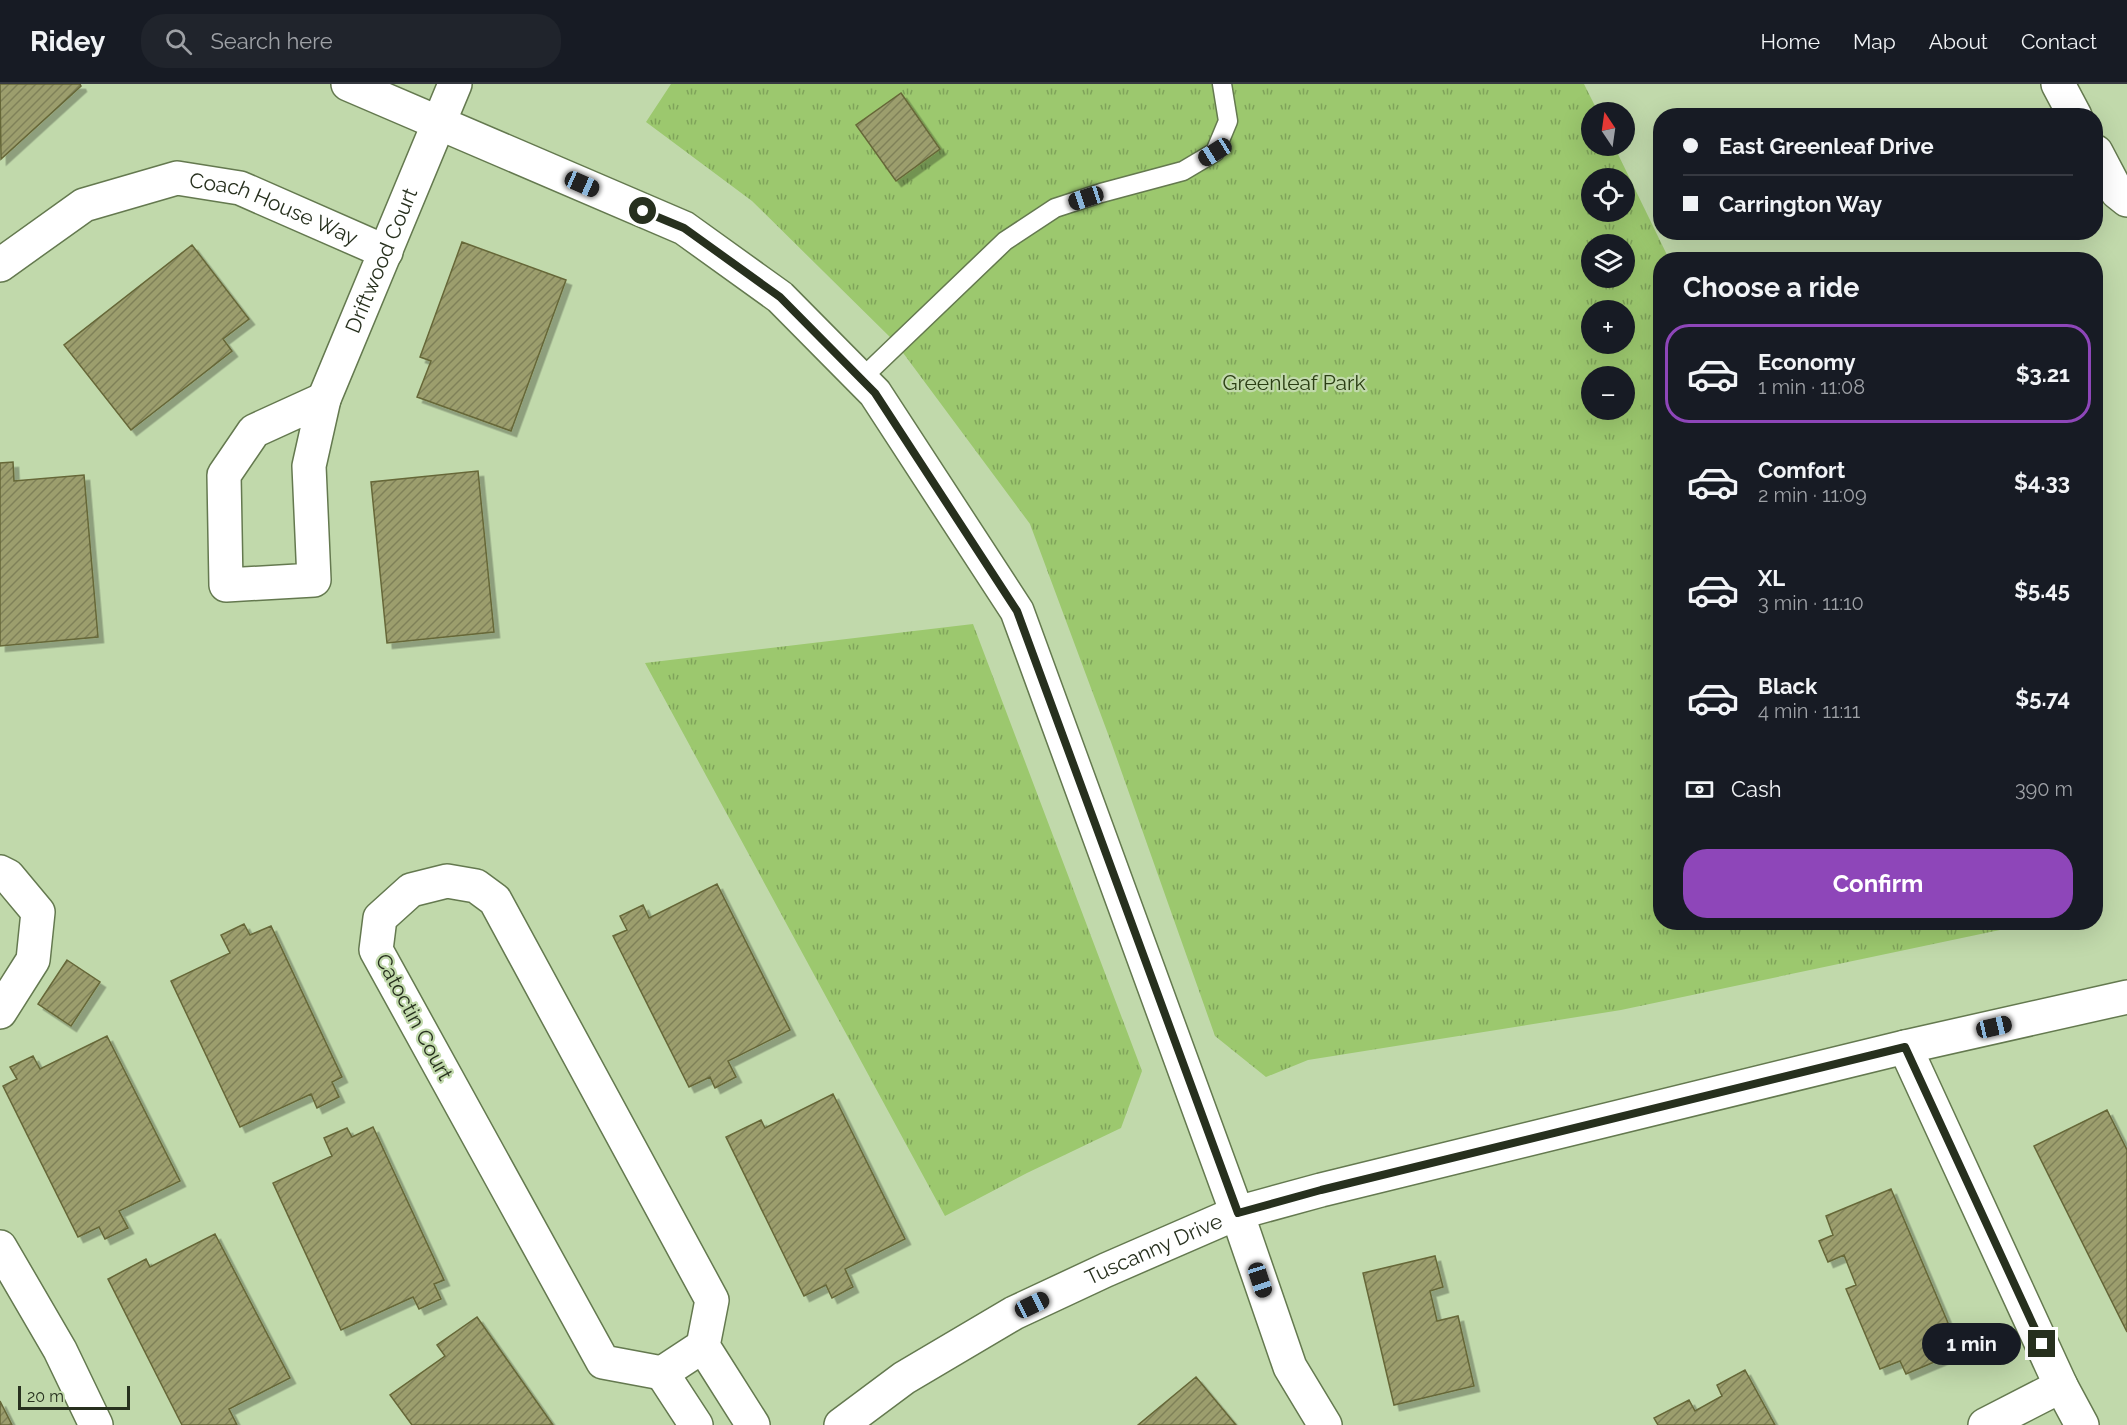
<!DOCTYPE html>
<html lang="en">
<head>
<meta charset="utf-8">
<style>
  :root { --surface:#171b24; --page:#20242c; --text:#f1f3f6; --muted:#9ea1a6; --line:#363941; --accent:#8e46b9 }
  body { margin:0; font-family:Raleway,sans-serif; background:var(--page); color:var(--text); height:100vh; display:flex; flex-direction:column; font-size:22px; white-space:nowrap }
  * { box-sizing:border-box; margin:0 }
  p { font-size:20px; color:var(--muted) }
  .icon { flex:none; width:33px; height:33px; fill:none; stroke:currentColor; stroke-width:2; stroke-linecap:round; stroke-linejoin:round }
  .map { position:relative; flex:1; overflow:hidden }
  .drawer { position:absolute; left:1653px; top:168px; width:450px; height:678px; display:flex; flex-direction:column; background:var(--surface); border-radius:24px; box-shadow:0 6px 24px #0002 }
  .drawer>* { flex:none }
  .guide { position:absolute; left:1653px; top:24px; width:450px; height:132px; border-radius:24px; box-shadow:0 6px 24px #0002; display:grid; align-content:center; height:132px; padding:0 30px; background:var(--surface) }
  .needle { width:39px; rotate:347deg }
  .tools { position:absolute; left:1581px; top:18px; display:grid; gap:12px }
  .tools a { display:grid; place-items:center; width:54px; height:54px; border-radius:50%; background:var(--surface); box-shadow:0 6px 24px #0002; font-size:30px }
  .scale { position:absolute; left:18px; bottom:15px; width:112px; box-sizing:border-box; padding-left:6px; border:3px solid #27301e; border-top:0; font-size:16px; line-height:21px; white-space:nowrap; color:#27301e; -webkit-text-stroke:4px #c1d9ab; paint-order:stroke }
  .end { position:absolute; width:27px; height:27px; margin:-14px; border:8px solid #27301e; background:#fff; box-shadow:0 0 0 3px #fff }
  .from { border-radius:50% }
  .bubble { position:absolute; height:42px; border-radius:21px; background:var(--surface); box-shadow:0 6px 24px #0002; font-size:20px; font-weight:700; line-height:42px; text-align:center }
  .car { position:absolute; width:18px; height:36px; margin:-18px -9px; border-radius:8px; box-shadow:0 0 4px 2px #0007; background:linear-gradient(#222 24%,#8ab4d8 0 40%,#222 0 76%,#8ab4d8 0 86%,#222 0) }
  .guide b { display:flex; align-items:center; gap:21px; height:57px; font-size:22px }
  .guide b+b { border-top:2px solid var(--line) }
  .guide i { width:15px; height:15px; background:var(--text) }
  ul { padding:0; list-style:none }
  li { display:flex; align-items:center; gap:18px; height:99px; margin:0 12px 9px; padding:0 18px; border:3px solid transparent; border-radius:24px }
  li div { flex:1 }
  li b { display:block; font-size:22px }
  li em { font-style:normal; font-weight:700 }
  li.on { border-color:var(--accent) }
  li>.icon { width:54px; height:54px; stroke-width:1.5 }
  h2 { padding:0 30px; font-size:27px; line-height:72px }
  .pay { display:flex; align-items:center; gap:15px; height:66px; padding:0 30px; font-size:22px }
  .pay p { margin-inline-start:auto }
  .button { display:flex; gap:12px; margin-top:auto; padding:12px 30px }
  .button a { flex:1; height:69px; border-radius:24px; background:var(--accent); color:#fff; font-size:24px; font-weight:700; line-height:69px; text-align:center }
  header { display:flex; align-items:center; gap:36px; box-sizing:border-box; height:84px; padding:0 30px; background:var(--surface); border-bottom:2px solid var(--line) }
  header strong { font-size:28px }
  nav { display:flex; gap:33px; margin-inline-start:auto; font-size:21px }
  .search { width:420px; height:54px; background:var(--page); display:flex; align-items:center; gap:15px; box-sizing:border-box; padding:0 21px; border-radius:24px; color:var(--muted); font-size:22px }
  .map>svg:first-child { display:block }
  .park { fill:url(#park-tufts); fill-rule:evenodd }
  .building { fill:url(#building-hatch); stroke:#666738; stroke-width:1.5; filter:url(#shadow) }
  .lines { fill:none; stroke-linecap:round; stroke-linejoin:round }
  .service-casing { stroke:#64794f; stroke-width:21 }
  .minor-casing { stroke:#64794f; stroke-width:36 }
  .tertiary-casing { stroke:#64794f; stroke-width:36 }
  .service { stroke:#fff; stroke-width:18 }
  .minor { stroke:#fff; stroke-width:33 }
  .tertiary { stroke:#fff; stroke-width:33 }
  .route { stroke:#27301e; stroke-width:8 }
  .labels { text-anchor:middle; stroke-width:4.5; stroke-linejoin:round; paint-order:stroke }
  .street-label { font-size:21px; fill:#27301e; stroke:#c1d9ab }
  .park-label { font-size:21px; fill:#2b3e14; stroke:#c1d9ab }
</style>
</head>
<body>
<header>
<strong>Ridey</strong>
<div class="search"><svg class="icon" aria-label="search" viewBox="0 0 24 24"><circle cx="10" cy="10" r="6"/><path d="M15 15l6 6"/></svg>Search here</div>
<nav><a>Home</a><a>Map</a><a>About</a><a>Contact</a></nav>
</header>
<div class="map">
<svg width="2127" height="1341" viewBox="0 0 2127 1341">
  <defs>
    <pattern id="park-tufts" width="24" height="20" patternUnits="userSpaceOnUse" patternTransform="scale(1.5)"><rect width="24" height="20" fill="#9cc86e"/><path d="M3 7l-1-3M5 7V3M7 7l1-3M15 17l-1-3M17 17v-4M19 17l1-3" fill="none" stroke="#7fa35a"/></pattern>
    <pattern id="building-hatch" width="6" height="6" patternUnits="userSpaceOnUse" patternTransform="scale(1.5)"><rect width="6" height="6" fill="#9c9e6d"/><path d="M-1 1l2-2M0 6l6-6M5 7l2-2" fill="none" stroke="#7f8159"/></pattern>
    <filter id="shadow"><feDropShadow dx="5.5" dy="5.5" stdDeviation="0" flood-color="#0004"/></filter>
  </defs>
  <rect width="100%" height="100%" fill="#c1d9ab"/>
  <path class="park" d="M671,0H1584L1598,28H1592V62H1614L1669,175L1660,176V838L2033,839L1621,926L1308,976L1266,993L1215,952L1111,658L1030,440L895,258L752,117L646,38ZM1592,94H1624V128H1592ZM1592,160H1624V194H1592ZM1592,226H1624V260H1592ZM1592,292H1624V326H1592Z
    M973,540L1142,987L1121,1044L1027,1089L945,1132L645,579Z"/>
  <path class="building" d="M0,0H80L81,2L1,75Z
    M901,9L940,65L896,97L856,41Z
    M462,158L566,196L511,347L417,313L431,277L420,273Z
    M192,161L249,235L223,255L232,267L131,346L64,261Z
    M13,378L14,397L84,391L98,553L0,562V379Z
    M478,387L494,548L387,559L371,398Z
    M717,800L790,946L728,977L736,993L715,1004L710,993L689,1003L613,852L627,846L620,832L643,821L649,834Z
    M244,840L250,851L271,842L342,993L332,998L339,1013L317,1024L311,1010L240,1043L171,897L230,869L221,851Z
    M67,876L100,898L71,942L38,920Z
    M107,952L180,1097L119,1127L128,1144L105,1155L99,1143L78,1153L3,1002L17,995L10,983L33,972L40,985Z
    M833,1010L905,1155L845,1185L853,1203L832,1214L826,1201L804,1212L726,1053L761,1036L765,1044Z
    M2107,1026L2127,1066V1248L2034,1062Z
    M373,1043L444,1196L434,1200L441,1215L419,1225L413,1213L341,1246L273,1099L332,1072L324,1054L347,1044L352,1053Z
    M1891,1105L1960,1267L1906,1290L1900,1277L1880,1285L1846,1205L1856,1201L1844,1171L1828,1178L1819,1157L1833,1151L1826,1132Z
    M215,1150L290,1294L229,1325L237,1341H182L108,1195L146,1175L150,1183Z
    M1435,1172L1443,1203L1430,1207L1437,1237L1458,1232L1474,1302L1394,1321L1363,1189Z
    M477,1233L553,1341H412L390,1311L445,1272L437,1261Z
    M1745,1286L1775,1341H1658L1654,1334L1689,1316L1695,1327L1722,1312L1717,1301Z
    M1196,1293L1236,1341H1138Z
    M0,1317L12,1341H0Z"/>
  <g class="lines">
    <defs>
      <path id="service" d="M861,295L1005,157L1055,124L1101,109L1183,87L1215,68L1228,37L1222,0"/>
      <g id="minor">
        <path d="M348,0L684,144L780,213L875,309L1017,527L1237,1129L1290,1283L1325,1341"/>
        <path d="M2058,0L2075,32"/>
        <path d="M2096,68L2117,108L2127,116"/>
        <path id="s1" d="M0,181L84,121L177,94L240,104L386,168"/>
        <path d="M324,315L309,382L314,496L226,501L224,391L254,347Z"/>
        <path id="s2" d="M324,315L455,0"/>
        <path d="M0,788L8,792L38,828L33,876L0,928"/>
        <path d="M1905,963L2061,1302L2082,1341"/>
        <path d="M0,1163L60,1266L96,1341"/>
        <path d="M703,1262L662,1289L603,1278L376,866L380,834L411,806L447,797L476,802L495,816L712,1216L703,1262L753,1341"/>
        <path d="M662,1289L696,1341"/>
        <path d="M1985,1341L2061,1302"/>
      </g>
      <g id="tertiary">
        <path id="s3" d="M841,1341L904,1294L1014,1229L1106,1186L1237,1129L1321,1106L1905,963L2127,913"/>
      </g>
    </defs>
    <use href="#service" class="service-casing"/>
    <use href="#minor" class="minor-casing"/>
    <use href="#tertiary" class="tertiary-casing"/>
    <use href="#service" class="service"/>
    <use href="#minor" class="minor"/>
    <use href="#tertiary" class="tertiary"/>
  </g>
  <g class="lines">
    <path class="route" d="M643,127L684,144L780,213L875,309L1017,527L1238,1129L1321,1106L1905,963L2042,1260"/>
  </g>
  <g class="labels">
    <g class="street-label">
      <text dy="7" stroke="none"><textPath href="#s1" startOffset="302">Coach House Way</textPath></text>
      <text dy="7" stroke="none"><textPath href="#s2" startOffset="150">Driftwood Court</textPath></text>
      <text transform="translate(414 933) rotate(62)" y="7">Catoctin Court</text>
      <text dy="7" stroke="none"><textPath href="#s3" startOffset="360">Tuscanny Drive</textPath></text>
    </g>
    <g class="park-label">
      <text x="1294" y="306">Greenleaf Park</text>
    </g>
  </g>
</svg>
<div class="tools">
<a><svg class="needle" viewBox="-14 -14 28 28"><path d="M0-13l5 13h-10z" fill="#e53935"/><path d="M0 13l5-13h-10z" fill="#9ea1a6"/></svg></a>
<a><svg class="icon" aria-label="locate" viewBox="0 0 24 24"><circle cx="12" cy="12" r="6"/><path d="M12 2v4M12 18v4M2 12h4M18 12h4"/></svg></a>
<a><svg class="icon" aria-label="layers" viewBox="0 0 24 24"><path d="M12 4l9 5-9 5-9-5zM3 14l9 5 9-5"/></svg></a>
<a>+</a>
<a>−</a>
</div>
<div class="scale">20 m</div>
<i class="end from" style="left:643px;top:127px"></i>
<i class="end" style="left:2042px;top:1260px"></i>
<div class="bubble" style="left:1922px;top:1239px;width:99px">1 min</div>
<i class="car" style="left:1215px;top:68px;rotate:238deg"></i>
<i class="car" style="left:582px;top:100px;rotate:114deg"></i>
<i class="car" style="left:1086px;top:114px;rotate:252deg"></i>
<i class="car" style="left:1994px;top:943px;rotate:77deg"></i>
<i class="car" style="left:1260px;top:1196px;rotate:162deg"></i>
<i class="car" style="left:1032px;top:1221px;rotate:64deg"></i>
<div class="guide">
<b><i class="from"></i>East Greenleaf Drive</b>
<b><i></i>Carrington Way</b>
</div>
<section class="drawer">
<h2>Choose a ride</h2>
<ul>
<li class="on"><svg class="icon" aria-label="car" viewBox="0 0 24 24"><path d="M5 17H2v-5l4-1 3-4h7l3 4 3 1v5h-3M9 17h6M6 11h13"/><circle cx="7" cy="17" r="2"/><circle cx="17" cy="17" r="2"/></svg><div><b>Economy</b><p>1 min · 11:08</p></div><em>$3.21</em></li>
<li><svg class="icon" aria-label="car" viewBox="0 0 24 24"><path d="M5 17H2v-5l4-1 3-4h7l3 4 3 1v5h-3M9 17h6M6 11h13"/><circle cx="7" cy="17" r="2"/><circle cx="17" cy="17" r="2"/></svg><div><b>Comfort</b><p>2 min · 11:09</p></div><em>$4.33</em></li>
<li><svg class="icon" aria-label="car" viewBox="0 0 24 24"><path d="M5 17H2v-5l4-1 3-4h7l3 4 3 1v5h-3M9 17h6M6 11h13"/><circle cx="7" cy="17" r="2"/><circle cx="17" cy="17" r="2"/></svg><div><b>XL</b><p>3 min · 11:10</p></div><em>$5.45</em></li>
<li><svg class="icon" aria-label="car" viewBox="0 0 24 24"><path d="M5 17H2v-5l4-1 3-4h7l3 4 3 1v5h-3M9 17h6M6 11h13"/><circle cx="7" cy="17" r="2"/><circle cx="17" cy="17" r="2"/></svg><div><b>Black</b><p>4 min · 11:11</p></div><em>$5.74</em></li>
</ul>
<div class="pay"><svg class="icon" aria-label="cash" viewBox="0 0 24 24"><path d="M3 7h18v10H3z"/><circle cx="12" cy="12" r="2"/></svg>Cash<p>390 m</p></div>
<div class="button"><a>Confirm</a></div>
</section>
</div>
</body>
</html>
